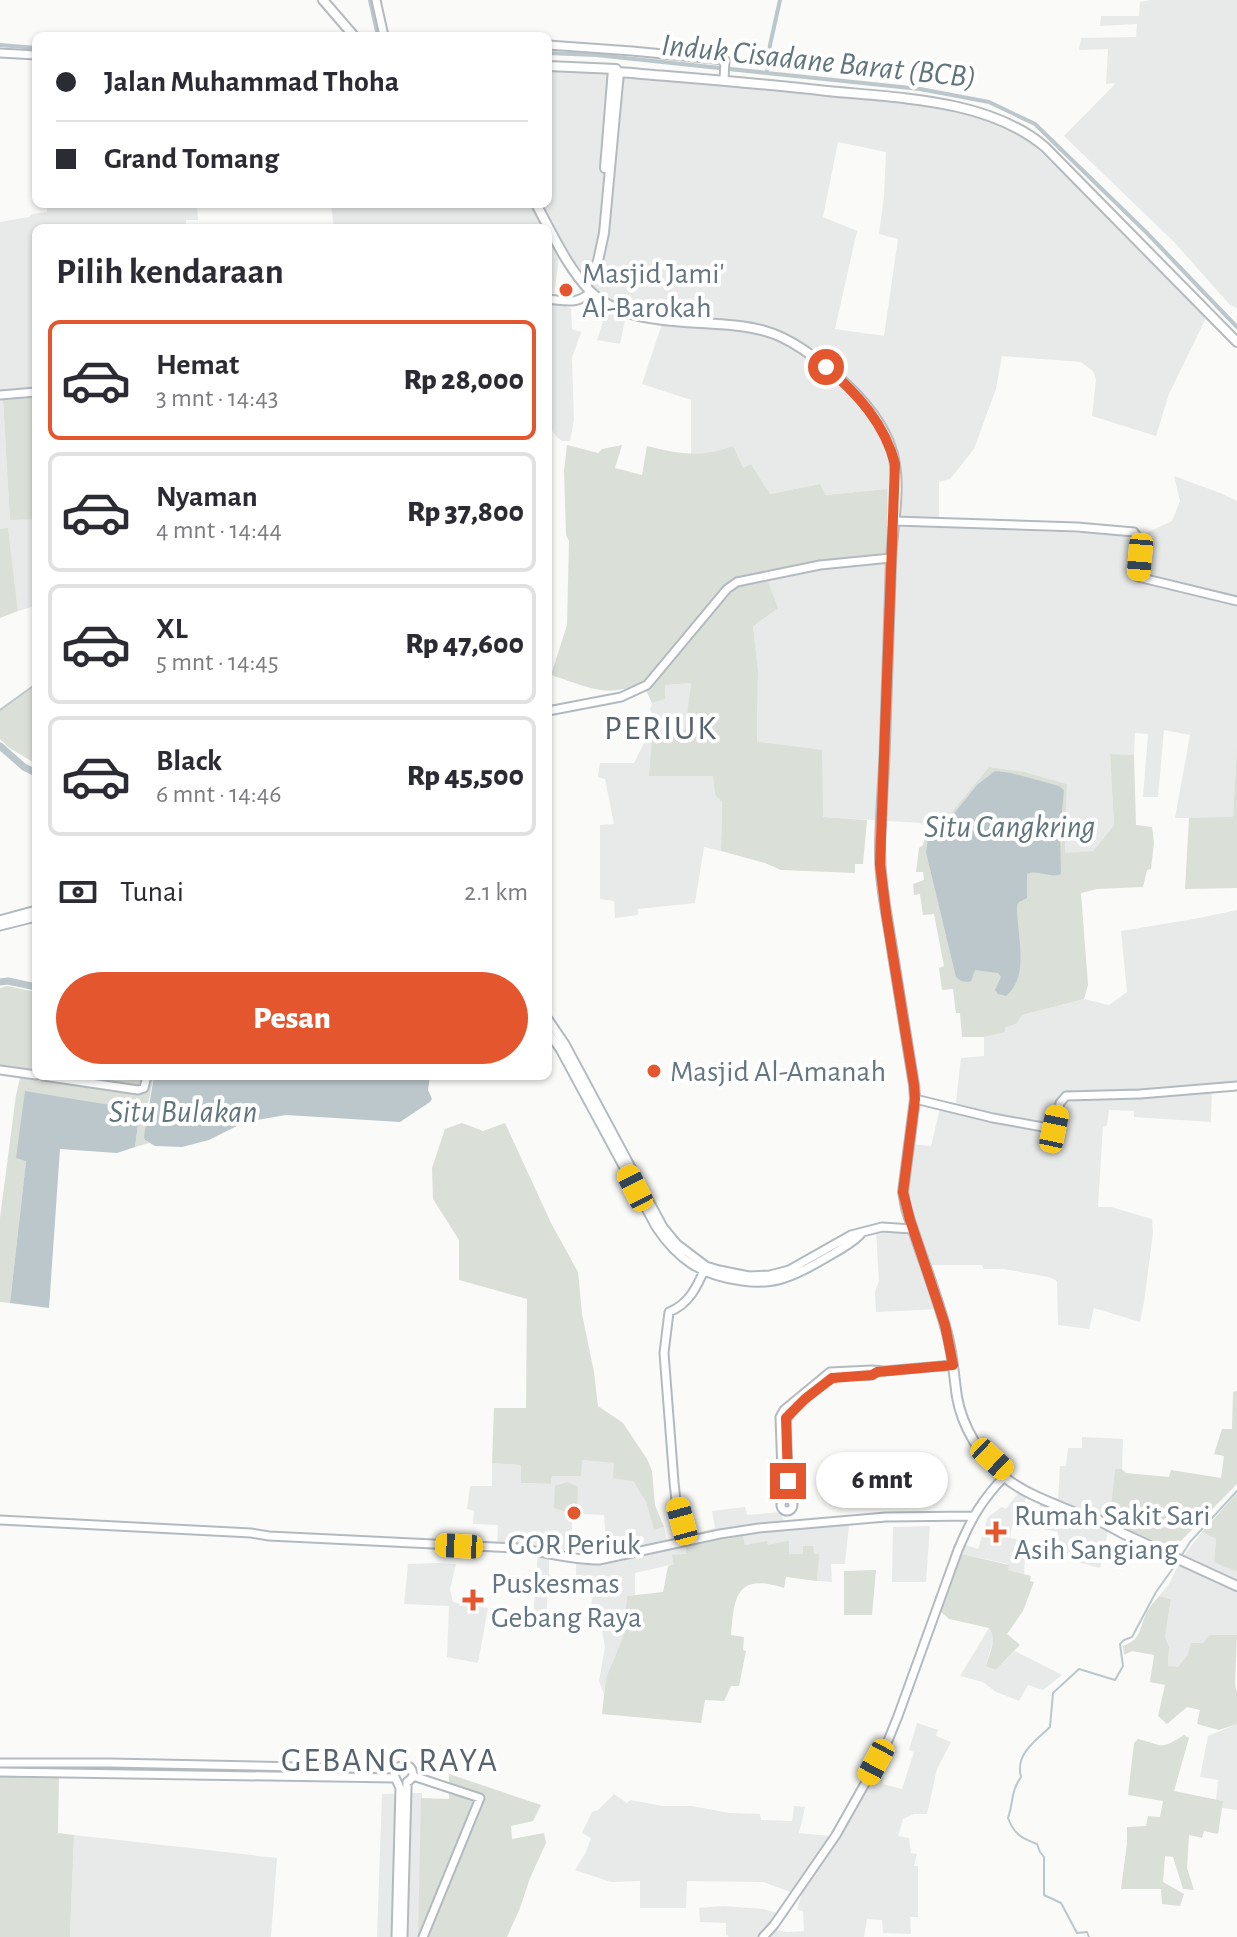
<!DOCTYPE html>
<html lang="id">
<head>
<meta charset="utf-8">
<style>
  :root { --surface:#fff; --page:#f2f2f3; --text:#2b2b33; --muted:#7c7c81; --line:#e1e1e2; --accent:#e4572e }
  body { margin:0; font-family:"Alegreya Sans",sans-serif; background:var(--page); color:var(--text); height:100vh; display:flex; flex-direction:column; font-size:30px; white-space:nowrap }
  * { box-sizing:border-box; margin:0 }
  p { font-size:26px; color:var(--muted) }
  .icon { flex:none; width:44px; height:44px; fill:none; stroke:currentColor; stroke-width:2; stroke-linecap:round; stroke-linejoin:round }
  .map { position:relative; flex:1; overflow:hidden }
  .sheet { position:absolute; left:32px; top:224px; width:520px; height:856px; display:flex; flex-direction:column; background:var(--surface); border-radius:12px; box-shadow:0 2px 6px #0004 }
  .sheet>* { flex:none }
  .hud { position:absolute; left:32px; top:32px; width:520px; height:176px; border-radius:12px; box-shadow:0 2px 6px #0004; display:grid; align-content:center; height:176px; padding:0 24px; background:var(--surface) }
  .end { position:absolute; width:36px; height:36px; margin:-18px; border:10px solid #e4572e; background:#fff; box-shadow:0 0 0 4px #fff }
  .from { border-radius:50% }
  .bubble { position:absolute; height:56px; border-radius:28px; background:var(--surface); box-shadow:0 2px 6px #0004; font-size:26px; font-weight:800; line-height:56px; text-align:center }
  .car { position:absolute; width:24px; height:48px; margin:-24px -12px; border-radius:10px; box-shadow:0 0 6px 2px #0007; background:linear-gradient(#f5c518 24%,#345 0 40%,#f5c518 0 76%,#345 0 86%,#f5c518 0) }
  .hud b { display:flex; align-items:center; gap:28px; height:76px; font-size:30px }
  .hud b+b { border-top:2px solid var(--line) }
  .hud i { width:20px; height:20px; background:var(--text) }
  ul { padding:0; list-style:none }
  li { display:flex; align-items:center; gap:24px; height:120px; margin:0 16px 12px; padding:0 8px; border:4px solid var(--line); border-radius:12px }
  li div { flex:1 }
  li b { display:block; font-size:30px }
  li em { font-style:normal; font-weight:800 }
  li.selected { border-color:var(--accent) }
  li>.icon { width:72px; height:72px; stroke-width:1.5 }
  h2 { padding:0 24px; font-size:36px; line-height:96px }
  .pay { display:flex; align-items:center; gap:20px; height:88px; padding:0 24px; font-size:30px }
  .pay p { margin-inline-start:auto }
  .primary-button { display:flex; gap:16px; margin-top:auto; padding:16px 24px }
  .primary-button a { flex:1; height:92px; border-radius:48px; background:var(--accent); color:#fff; font-size:32px; font-weight:800; line-height:92px; text-align:center }
  .map>svg:first-child { display:block }
  .built { fill:#e8e9e9; fill-rule:evenodd }
  .green { fill:#dadfd7 }
  .water { fill:#bbc7cb }
  .lines { fill:none; stroke-linecap:round; stroke-linejoin:round }
  .stream { stroke:#bbc7cb; stroke-width:2 }
  .canal { stroke:#bbc7cb; stroke-width:4 }
  .river { stroke:#bbc7cb; stroke-width:7 }
  .secondary-casing { stroke:#b3babf; stroke-width:11 }
  .primary-casing { stroke:#b5babe; stroke-width:12 }
  .secondary { stroke:#fff; stroke-width:7 }
  .primary { stroke:#fff; stroke-width:8 }
  .route { stroke:#e4572e; stroke-width:10 }
  .poi-dot { fill:#e4572e; stroke:#fff; stroke-width:3 }
  .labels { text-anchor:middle; stroke-width:8; stroke-linejoin:round; paint-order:stroke }
  .poi-label { font-size:30px; fill:#657683; stroke:#fff; text-anchor:start }
  .water-label { font-size:32px; font-style:italic; fill:#60757c; stroke:#fff }
  .quarter-label { font-size:34px; letter-spacing:2px; fill:#57646e; stroke:#fff }
</style>
</head>
<body>
<div class="map">
<svg width="1237" height="1937" viewBox="0 0 1237 1937">
  <rect width="100%" height="100%" fill="#fafaf8"/>
  <path class="built" d="M1151,0H1237V308L1230,305L1174,242L1064,136L1116,83L1106,84L1108,49L1079,50L1081,38L1136,37L1137,24L1100,26L1101,16H1139L1140,2Z
    M548,70L598,73L912,104L984,118L1026,138L1133,241L1206,318L1169,394L1156,436L1092,416L1096,379L1093,371L1081,362L1002,356L996,389L974,449L950,479L939,482V527L1131,535L1146,533L1172,521L1180,501L1174,476L1220,493L1237,501V747L1233,818H1175L1190,735L1164,730L1158,797H1143L1148,734L1135,733L1134,755L1110,754L1114,825L1093,851L1065,854L1067,784L1025,772L989,767L948,818L938,817L928,828L920,823L823,817L757,743L758,671L753,626L766,579L887,489L824,495L820,484L770,494L751,464L743,468L716,453L691,454V400L642,384L662,324L626,316L620,344L597,340L607,309L589,299L592,283L576,269L540,204H548ZM838,142L886,152L884,196L879,234L898,239L884,336L835,329L857,231L823,217Z
    M47,204H197L198,220H186V228H36V397L3,400L10,519H34L36,545V606L18,611L8,529H0V222L29,217L32,214L47,212Z
    M331,204H530L543,228H334Z
    M548,238L559,258L554,296L566,299L567,307L571,308L572,329L581,332L572,358L574,420L570,441H562L557,437L548,426Z
    M691,683L685,731L649,776H713L715,795L722,802L721,851L704,847L695,903L638,909V915L615,918L614,901L600,899V825L614,824L605,779L598,777L600,763H634L647,737L659,725L650,710L652,703L665,699L664,685Z
    M1237,910V1084L1212,1086L1211,1122L1134,1117V1111L1109,1110L1107,1125L1103,1127L1098,1207H1111L1152,1219L1153,1233L1144,1302L1140,1322L1094,1308L1089,1329L1058,1325L1057,1281L1049,1277L1003,1269H983L982,1265H928L943,1309L876,1312L875,1292L879,1281L876,1231L917,1233L908,1197L906,1177L911,1144L931,1146L940,1108L955,1111L961,1058L984,1056V1037L1004,1032L1005,1027L1022,1015L1084,999L1109,1005L1127,992L1121,931L1194,919Z
    M1082,1437L1123,1439L1122,1469L1115,1470L1111,1507L1106,1519L1110,1522L1100,1568L1069,1560L1054,1550L1058,1532L1034,1527L1043,1494L1058,1499L1060,1466H1066L1068,1448H1082Z
    M582,1460L615,1463L633,1481L646,1502L654,1530L664,1527L667,1541L715,1528L712,1511L745,1507L747,1515L781,1512L786,1529L849,1524L845,1564H831L832,1582L817,1581L818,1554H789L768,1545L767,1542L745,1545L743,1536L686,1554L674,1564L635,1573V1595L627,1596L623,1637L606,1678L604,1694L599,1681L605,1647L602,1631L589,1628L594,1581L576,1579V1559L607,1557L604,1515L581,1514L572,1518V1555L544,1547L497,1546L498,1525L473,1524L474,1511L467,1509L470,1486H492V1463L522,1465L521,1483L551,1484L552,1476Z
    M1018,1493L1026,1497L1021,1518L1012,1526L1010,1538L1026,1540L1024,1574L1007,1570L1008,1564L958,1553L960,1543L978,1549L988,1517L1002,1507L1006,1509Z
    M930,1526L926,1582H892L893,1527Z
    M1202,1532L1216,1539L1214,1562L1237,1572V1635H1209L1203,1643L1191,1644L1187,1656L1178,1668L1168,1666L1169,1647L1165,1637L1171,1599L1159,1596L1169,1584L1181,1559Z
    M538,1551L549,1553V1573L551,1578L548,1579L547,1611L555,1613L554,1624L533,1621Z
    M437,1563L456,1564L450,1589L453,1602L488,1608L478,1663L447,1657L449,1606L404,1604L408,1564Z
    M989,1628L993,1633L994,1638L986,1665L996,1670L1015,1651L1062,1675L1043,1690L1028,1685L1019,1701L996,1692L983,1682L960,1676Z
    M917,1723L938,1730L936,1736L951,1742L937,1769L927,1814H914L903,1819L898,1836L909,1838L911,1853L917,1854L914,1866H918V1917H910L911,1934L883,1933L882,1920L867,1919L864,1937H729L726,1934V1923L700,1922L699,1908L723,1906L763,1909L778,1913L768,1928L786,1932L804,1931L803,1911L797,1910L801,1896L763,1882L687,1881L686,1908H640V1881L611,1882L575,1870L586,1852L591,1838L582,1833L592,1812L598,1810L614,1794L627,1803L630,1800L663,1806H692L729,1813L760,1814L761,1820L792,1821L794,1806L805,1807L799,1833L831,1836L869,1770L884,1778L883,1784L902,1789L914,1752L909,1750Z
    M1237,1724V1810L1222,1808V1801L1216,1800L1218,1780L1200,1777L1208,1736Z
    M422,1793L418,1937H377L382,1794Z
    M74,1835L277,1858L271,1937H70Z"/>
  <path class="green" d="M36,397V545L34,519L10,520L3,400Z
    M567,445L598,453L602,449L622,445L615,468L642,475L647,446C678,454 703,458 733,446L743,468L751,464L770,494L820,484L825,495L887,489V559L767,579L778,608L753,626L758,670L757,742L822,750L823,817L867,820L863,864H855V873L781,870L765,863L721,851L722,802L715,795L713,776H649L652,741L665,730H685L691,683L665,685V699L652,703L642,682C607,700 586,686 551,675L567,625L569,541L566,535L564,471Z
    M8,528L18,611L0,618V529Z
    M36,685V764L8,747L0,739V711Z
    M1237,747V888L1185,889L1189,818L1233,817Z
    M1110,754L1134,755L1136,825L1152,827L1154,843L1151,869L1147,870L1143,887L1097,889L1081,893L1088,985L1084,999L1022,1015L1016,1024L1005,1027V1032L984,1037H962L960,1013H956L953,989L942,990L939,968L944,966L934,914L923,915L920,894L914,895L913,884L924,880L923,872H916L919,848L923,845L928,828L938,817H948L989,767L1025,772L1067,784L1065,853L1093,851L1114,825Z
    M7,986L36,992V1076H154L146,1112L145,1140L149,1143L135,1147L140,1110L26,1161L10,1303L0,1302V1218L16,1095L21,1074L0,1070V988Z
    M462,1123L483,1131L505,1123L551,1223L578,1272L582,1314L594,1372L598,1406L623,1423L647,1459L652,1471L655,1505L664,1527L654,1530L646,1502L633,1481L613,1478L614,1463L582,1460L581,1476H552L551,1484L521,1483V1465L492,1463L494,1408H526L527,1299L459,1280V1240L433,1199L432,1168L445,1129Z
    M1237,1391V1484L1173,1549L1106,1520L1111,1507L1115,1469H1122L1126,1473L1169,1477L1171,1470L1221,1478L1224,1456L1214,1454L1222,1429H1232L1233,1392Z
    M567,1482L578,1487L577,1508L566,1512L554,1508L555,1486Z
    M1237,1493V1572L1214,1562L1216,1539L1202,1532Z
    M743,1536L745,1545L767,1541L768,1545L789,1541V1554H803V1546H813L814,1554H819L817,1581L786,1577L784,1588C737,1573 734,1595 731,1635L744,1637L743,1650L746,1651L739,1686H731L724,1701L705,1700L701,1723L602,1714L606,1678L623,1637L627,1596L663,1592L668,1566L674,1564L672,1555L686,1554V1547Z
    M958,1553L1009,1565L1008,1570L1031,1576L1030,1581L1034,1582L1023,1611L1007,1634L1020,1645L996,1670L986,1666C989,1654 998,1638 989,1628L949,1619L940,1611Z
    M876,1570L872,1615H844V1571Z
    M1159,1596L1171,1599L1165,1637L1169,1647L1168,1666L1178,1667L1187,1656L1191,1643H1203L1209,1635H1237L1235,1685L1237,1692V1724L1219,1730L1197,1724L1200,1710L1187,1707L1167,1724L1158,1716L1165,1685L1150,1682L1154,1655L1132,1651L1124,1655L1123,1646C1143,1638 1138,1630 1146,1614C1149,1607 1155,1601 1159,1596Z
    M1184,1735L1189,1738L1174,1791L1223,1801L1218,1834L1204,1831L1202,1838L1189,1835L1187,1868L1194,1890L1183,1889L1173,1857L1165,1856L1163,1882L1184,1894L1180,1906L1162,1904L1161,1889H1121L1127,1844V1827L1146,1826L1148,1816L1160,1817L1163,1801L1128,1795L1134,1743L1138,1739C1163,1745 1159,1751 1184,1735Z
    M0,1771L59,1772L58,1833L74,1835L70,1937H0Z
    M449,1774L541,1805L533,1821L511,1826L512,1839L544,1833L546,1843L530,1878L520,1908L507,1937H418L421,1798L449,1799Z"/>
  <path class="water" d="M995,771L1011,773L1059,786L1064,790L1060,832L1061,874C1051,879 1038,869 1027,874V898L1019,902L1017,905C1016,933 1031,975 1006,996L998,994L995,990L1001,977L998,973L975,970L971,981L969,982L961,981L956,977L926,852L928,839L932,825L940,820L948,821L977,785Z
    M154,1076H430L428,1090L432,1099L430,1102L400,1122L286,1115L245,1122L209,1140L182,1147L155,1146L145,1140L144,1136Z
    M25,1091L140,1110L135,1147L117,1153L60,1149L49,1308L10,1303L26,1161L16,1158Z"/>
  <g class="lines">
    <path class="stream" d="M0,710L36,684
      M1180,1558L1190,1542L1237,1491
      M27,1767L390,1773
      M1089,1937L1087,1932L1077,1933L1061,1903L1044,1895V1857L1040,1852L1037,1844C1021,1838 1014,1834 1008,1818C1014,1801 1010,1793 1021,1777C1015,1754 1035,1741 1050,1727L1053,1693L1079,1669L1115,1680L1123,1666L1120,1644L1124,1640L1132,1637L1156,1592L1176,1564"/>
    <path class="canal" d="M370,0L378,36
      M0,45L36,48
      M548,53L596,55L920,89L989,102L1035,124L1147,233L1237,327
      M767,73L770,45L780,0"/>
    <path class="river" d="M0,746L24,767L36,773
      M0,982L8,981L36,987"/>
    <defs>
      <path id="secondary" d="M376,0L384,36
        M548,45L632,51L725,60L724,79
        M0,53L36,55
        M548,299C567,301 576,305 591,292
        M0,395L36,392
        M894,521L1077,527L1134,532L1139,540L1138,577L1237,601
        M548,711L621,697L647,685L727,589L737,582L820,565L891,558
        M0,920L36,910
        M0,926L36,917
        M548,1019L565,1044L663,1227L677,1244L706,1266L719,1270L749,1276L770,1275L789,1270L851,1235L882,1227L912,1229
        M548,1032L560,1049L656,1227C678,1260 702,1276 742,1281C756,1283 771,1283 785,1278C798,1274 812,1266 824,1259C836,1252 850,1245 860,1235
        M0,1070L36,1075
        M43,1076L138,1090L144,1088L147,1076
        M915,1099L993,1118L1054,1129L1060,1103L1066,1096L1140,1094L1237,1086
        M789,1498L786,1421C790,1409 821,1383 833,1378C844,1374 861,1376 872,1375L877,1372
        M781 1505a6 6 0 1 1 12 0a6 6 0 1 1-12 0Z
        M783,1499L780,1417L784,1410L830,1372L872,1370L884,1371L953,1365
        M0,1520L251,1533L269,1536L517,1548C544,1552 571,1560 599,1560L720,1534L759,1528L886,1517L973,1516
        M688,1541L676,1501L674,1482L664,1353L669,1312C689,1304 697,1287 705,1268
        M0,1763H111L396,1769
        M0,1772L395,1778
        M413,1776L480,1798L423,1937
        M396,1937L400,1788L394,1775L398,1767L405,1765L410,1767C415,1773 413,1779 407,1782V1788L403,1937
        M763,1937L774,1925L836,1835L885,1748L898,1716L958,1550C971,1519 981,1501 1004,1477"/>
      <path id="primary" d="M323,0L354,36
        M548,66L616,69
        M605,168L613,69
        M536,204C552,233 567,267 590,291C632,333 713,316 765,331C791,338 816,358 836,375C862,397 891,430 895,465C900,494 892,531 891,561C889,622 887,682 885,743C884,779 880,815 880,852C880,884 887,916 892,948C899,994 907,1040 914,1085L915,1099L903,1192L906,1208C919,1251 937,1293 948,1337C953,1357 954,1377 957,1397C962,1426 980,1456 1003,1476C1025,1495 1058,1505 1085,1517H1090
        M586,286L598,261L604,233L619,72C688,78 758,83 827,91C898,98 989,99 1045,147L1237,342
        M1089,1515L1124,1534L1237,1586"/>
    </defs>
    <use href="#secondary" class="secondary-casing"/>
    <use href="#primary" class="primary-casing"/>
    <use href="#secondary" class="secondary"/>
    <use href="#primary" class="primary"/>
  </g>
  <g class="lines">
    <path class="route" d="M788,1481L786,1418L805,1399L832,1378L872,1375L877,1372L953,1365L945,1325L910,1220L903,1192L915,1099L914,1085L886,913L880,864L895,464C885,424 857,393 826,367"/>
  </g>
  <g class="poi-dot">
    <circle cx="566" cy="290" r="8"/>
    <circle cx="654" cy="1071" r="8"/>
    <circle cx="574" cy="1513" r="8"/>
    <path d="M992 1520h8v8h8v8h-8v8h-8v-8h-8v-8h8z"/>
    <path d="M469 1588h8v8h8v8h-8v8h-8v-8h-8v-8h8z"/>
  </g>
  <g class="labels">
    <g class="poi-label">
      <text x="582" y="283">Masjid Jami'<tspan x="582" dy="34">Al-Barokah</tspan></text>
      <text x="670" y="1081">Masjid Al-Amanah</text>
      <text x="1014" y="1525">Rumah Sakit Sari<tspan x="1014" dy="34">Asih Sangiang</tspan></text>
      <text x="574" y="1554" text-anchor="middle">GOR Periuk</text>
      <text x="491" y="1593">Puskesmas<tspan x="491" dy="34">Gebang Raya</tspan></text>
    </g>
    <g class="water-label">
      <text transform="translate(819 60) rotate(6)" y="11">Induk Cisadane Barat (BCB)</text>
      <text x="1010" y="837">Situ Cangkring</text>
      <text x="183" y="1122">Situ Bulakan</text>
    </g>
    <g class="quarter-label">
      <text x="661" y="739">PERIUK</text>
      <text x="390" y="1771">GEBANG RAYA</text>
    </g>
  </g>
</svg>
<i class="end from" style="left:826px;top:367px"></i>
<i class="end" style="left:788px;top:1481px"></i>
<div class="bubble" style="left:816px;top:1452px;width:132px">6 mnt</div>
<i class="car" style="left:1140px;top:557px;rotate:185deg"></i>
<i class="car" style="left:1054px;top:1129px;rotate:12deg"></i>
<i class="car" style="left:635px;top:1188px;rotate:333deg"></i>
<i class="car" style="left:992px;top:1459px;rotate:133deg"></i>
<i class="car" style="left:682px;top:1521px;rotate:345deg"></i>
<i class="car" style="left:459px;top:1546px;rotate:273deg"></i>
<i class="car" style="left:876px;top:1762px;rotate:208deg"></i>
<div class="hud">
<b><i class="from"></i>Jalan Muhammad Thoha</b>
<b><i></i>Grand Tomang</b>
</div>
<section class="sheet">
<h2>Pilih kendaraan</h2>
<ul>
<li class="selected"><svg class="icon" aria-label="car" viewBox="0 0 24 24"><path d="M5 17H2v-5l4-1 3-4h7l3 4 3 1v5h-3M9 17h6M6 11h13"/><circle cx="7" cy="17" r="2"/><circle cx="17" cy="17" r="2"/></svg><div><b>Hemat</b><p>3 mnt · 14:43</p></div><em>Rp 28,000</em></li>
<li><svg class="icon" aria-label="car" viewBox="0 0 24 24"><path d="M5 17H2v-5l4-1 3-4h7l3 4 3 1v5h-3M9 17h6M6 11h13"/><circle cx="7" cy="17" r="2"/><circle cx="17" cy="17" r="2"/></svg><div><b>Nyaman</b><p>4 mnt · 14:44</p></div><em>Rp 37,800</em></li>
<li><svg class="icon" aria-label="car" viewBox="0 0 24 24"><path d="M5 17H2v-5l4-1 3-4h7l3 4 3 1v5h-3M9 17h6M6 11h13"/><circle cx="7" cy="17" r="2"/><circle cx="17" cy="17" r="2"/></svg><div><b>XL</b><p>5 mnt · 14:45</p></div><em>Rp 47,600</em></li>
<li><svg class="icon" aria-label="car" viewBox="0 0 24 24"><path d="M5 17H2v-5l4-1 3-4h7l3 4 3 1v5h-3M9 17h6M6 11h13"/><circle cx="7" cy="17" r="2"/><circle cx="17" cy="17" r="2"/></svg><div><b>Black</b><p>6 mnt · 14:46</p></div><em>Rp 45,500</em></li>
</ul>
<div class="pay"><svg class="icon" aria-label="cash" viewBox="0 0 24 24"><path d="M3 7h18v10H3z"/><circle cx="12" cy="12" r="2"/></svg>Tunai<p>2.1 km</p></div>
<div class="primary-button"><a>Pesan</a></div>
</section>
</div>
</body>
</html>
